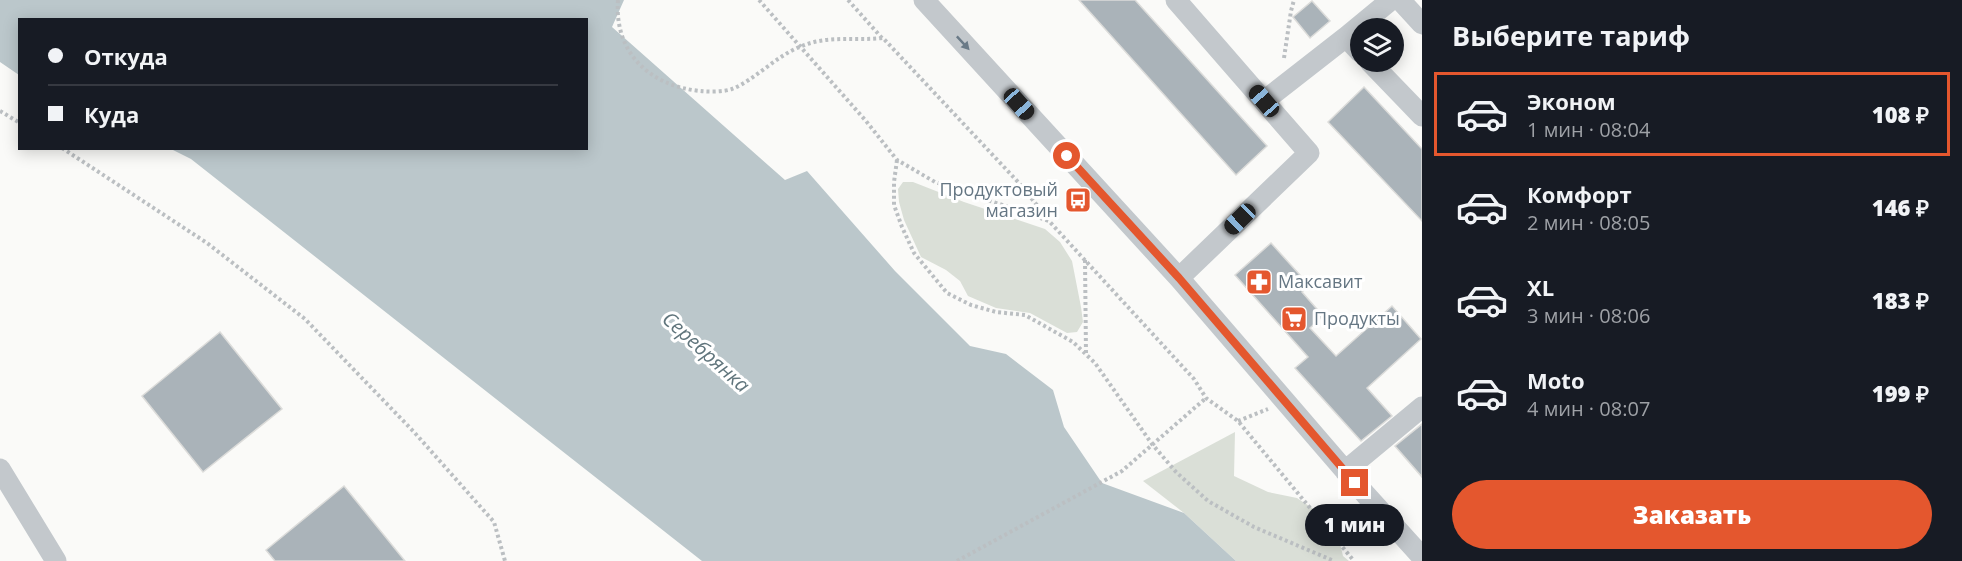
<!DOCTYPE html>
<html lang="ru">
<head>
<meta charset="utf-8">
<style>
  :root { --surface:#171b24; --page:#242831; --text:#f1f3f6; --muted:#9ea1a6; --line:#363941; --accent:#e4572e }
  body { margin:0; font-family:"Open Sans",sans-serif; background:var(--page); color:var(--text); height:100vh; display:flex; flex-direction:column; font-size:22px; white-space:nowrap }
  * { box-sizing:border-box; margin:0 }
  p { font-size:20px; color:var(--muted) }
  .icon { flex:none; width:33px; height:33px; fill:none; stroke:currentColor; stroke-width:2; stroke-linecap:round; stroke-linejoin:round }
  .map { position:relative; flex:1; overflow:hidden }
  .details { display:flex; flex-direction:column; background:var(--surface); width:540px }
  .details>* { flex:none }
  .guide { position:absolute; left:18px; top:18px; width:570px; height:132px; border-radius:0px; box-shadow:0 3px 15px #0003; display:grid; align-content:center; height:132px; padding:0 30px; background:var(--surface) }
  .buttons { position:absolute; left:1350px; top:18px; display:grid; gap:12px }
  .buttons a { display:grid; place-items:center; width:54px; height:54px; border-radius:50%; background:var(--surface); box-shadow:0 3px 15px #0003; font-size:30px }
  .end { position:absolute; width:27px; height:27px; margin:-14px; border:8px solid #e4572e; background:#fff; box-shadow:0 0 0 3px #fff }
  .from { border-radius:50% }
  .bubble { position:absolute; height:42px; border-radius:21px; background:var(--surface); box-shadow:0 3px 15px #0003; font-size:20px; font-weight:800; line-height:42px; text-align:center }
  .car { position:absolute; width:18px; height:36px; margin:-18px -9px; border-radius:8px; box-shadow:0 0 4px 2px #0007; background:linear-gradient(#222 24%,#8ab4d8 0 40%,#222 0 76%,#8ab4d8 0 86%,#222 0) }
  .guide b { display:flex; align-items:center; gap:21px; height:57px; font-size:22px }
  .guide b+b { border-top:2px solid var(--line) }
  .guide i { width:15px; height:15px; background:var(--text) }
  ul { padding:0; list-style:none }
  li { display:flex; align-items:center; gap:18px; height:84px; margin:0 12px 9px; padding:0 18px; border:3px solid transparent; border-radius:0px }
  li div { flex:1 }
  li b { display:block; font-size:22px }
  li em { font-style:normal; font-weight:800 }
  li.current { border-color:var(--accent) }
  li>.icon { width:54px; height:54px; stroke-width:1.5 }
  h2 { padding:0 30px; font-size:27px; line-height:72px }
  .action { display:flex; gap:12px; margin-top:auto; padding:12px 30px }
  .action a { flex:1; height:69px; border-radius:36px; background:var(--accent); color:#fff; font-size:24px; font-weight:800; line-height:69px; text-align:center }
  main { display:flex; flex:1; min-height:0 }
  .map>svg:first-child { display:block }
  .green { fill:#dadfd7 }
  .water { fill:#bbc7cb }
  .building { fill:#aab3b9; stroke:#dcdcda; stroke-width:1.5 }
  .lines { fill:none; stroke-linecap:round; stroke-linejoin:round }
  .path { stroke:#bbbfc2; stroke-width:4; stroke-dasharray:3 3; stroke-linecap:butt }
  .minor { stroke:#c3c8cc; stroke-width:21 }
  .oneway { fill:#6a7a87 }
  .route { stroke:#e4572e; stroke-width:8 }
  .labels { text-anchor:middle; stroke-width:6; stroke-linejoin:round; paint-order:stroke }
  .poi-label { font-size:18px; fill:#657683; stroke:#fff; text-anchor:start }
  .water-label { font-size:20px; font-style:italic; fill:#60757c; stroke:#fff }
</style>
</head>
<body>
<main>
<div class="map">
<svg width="1422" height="561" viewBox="0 0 1422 561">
  <rect width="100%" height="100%" fill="#fafaf8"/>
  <path class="green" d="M903,182H913L964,202L1045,229L1060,242L1072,261L1081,307L1083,322L1077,332L1067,333L1030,313L996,308L968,296L960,281L946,270L921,257L904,220L899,202L898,189Z
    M1235,432L1234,476L1268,492L1297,498L1318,512L1338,535L1343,556L1349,561H1236L1184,513L1143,481Z"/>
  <path class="water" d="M0,0H624L612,27L785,180L807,171L895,271L970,346L1006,354L1053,390L1064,427L1102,483L1184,513L1236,561H702L191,159L171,149L586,148V20H20L19,75L0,62Z"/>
  <path class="building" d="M1079,0H1135L1267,146L1236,175Z
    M1312,1L1330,21L1310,38L1293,17Z
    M1364,87L1422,149V221L1328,122Z
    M1271,243L1309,285L1302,292L1323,316L1310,328L1336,356L1392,306L1421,339L1367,388L1392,416L1361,441L1295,368L1308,357L1235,275Z
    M220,332L282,409L203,472L142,396Z
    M1422,424V477L1395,446Z
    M344,486L405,561H275L266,550Z"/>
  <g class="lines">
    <path class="path" d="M618,0C614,53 650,86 700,91C710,92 723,92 732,89C755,80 777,55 802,46C828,35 855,41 883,38L1019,183L1049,220
      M759,0L866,121L897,160L935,182L1049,221L1194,379L1206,398L1238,421L1354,561
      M848,0L882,38
      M1284,58L1291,11L1294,0
      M0,111L20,123
      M62,148L207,243L305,319L414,432L494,522L505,561
      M897,160L894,182V205L902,227L914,253L947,293L971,305L996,312L1025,315L1073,342L1095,363L1152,444L1176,472L1208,501L1254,527L1334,561
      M1085,260L1086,354
      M1238,421L1268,409
      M957,561L1122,471L1206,398"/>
    <path class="minor" d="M924,0L1179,278L1366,495L1422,557
      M1176,0L1309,153L1179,278
      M1400,0L1422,24
      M1346,37L1391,0
      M1370,62L1422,116
      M1264,101L1346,37L1360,52
      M0,469L56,561
      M1345,471L1422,407"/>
  </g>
  <defs><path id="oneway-solid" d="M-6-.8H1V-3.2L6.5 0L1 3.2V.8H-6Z" transform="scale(1.5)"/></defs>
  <use class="oneway" href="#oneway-solid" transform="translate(963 43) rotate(47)"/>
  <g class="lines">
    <path class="route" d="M1067,156L1179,278L1355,483"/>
  </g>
  <defs>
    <symbol id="bus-square" viewBox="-11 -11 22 22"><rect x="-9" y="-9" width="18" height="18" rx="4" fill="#e4572e" stroke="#fff"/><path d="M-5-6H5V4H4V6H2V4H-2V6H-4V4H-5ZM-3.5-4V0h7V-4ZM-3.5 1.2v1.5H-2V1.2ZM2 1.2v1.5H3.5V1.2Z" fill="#fff"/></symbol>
    <symbol id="pharmacy-square" viewBox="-11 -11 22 22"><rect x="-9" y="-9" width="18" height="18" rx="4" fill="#e4572e" stroke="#fff"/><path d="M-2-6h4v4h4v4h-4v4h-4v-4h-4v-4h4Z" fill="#fff"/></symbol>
    <symbol id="supermarket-square" viewBox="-11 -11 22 22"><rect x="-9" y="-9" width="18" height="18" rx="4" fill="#e4572e" stroke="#fff"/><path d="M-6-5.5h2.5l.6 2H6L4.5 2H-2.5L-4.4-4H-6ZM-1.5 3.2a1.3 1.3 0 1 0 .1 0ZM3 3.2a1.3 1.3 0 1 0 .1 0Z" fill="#fff"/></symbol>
  </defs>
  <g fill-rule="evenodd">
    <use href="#bus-square" x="1063" y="185" width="30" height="30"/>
    <use href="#pharmacy-square" x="1244" y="267" width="30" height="30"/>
    <use href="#supermarket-square" x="1279" y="304" width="30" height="30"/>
  </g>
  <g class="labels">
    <g class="poi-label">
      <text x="1058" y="196" text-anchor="end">Продуктовый<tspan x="1058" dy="21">магазин</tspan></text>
      <text x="1278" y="288">Максавит</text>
      <text x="1314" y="325">Продукты</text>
    </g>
    <g class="water-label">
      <text transform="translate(706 352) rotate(42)" y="7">Серебрянка</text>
    </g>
  </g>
</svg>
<div class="buttons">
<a><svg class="icon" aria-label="layers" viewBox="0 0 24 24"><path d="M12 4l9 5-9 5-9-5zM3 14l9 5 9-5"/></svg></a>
</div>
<i class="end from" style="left:1067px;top:156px"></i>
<i class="end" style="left:1355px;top:483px"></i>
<div class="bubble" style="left:1305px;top:504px;width:99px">1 мин</div>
<i class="car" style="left:1264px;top:101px;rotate:319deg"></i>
<i class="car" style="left:1019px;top:104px;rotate:138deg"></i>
<i class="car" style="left:1240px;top:219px;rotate:226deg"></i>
<div class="guide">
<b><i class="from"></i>Откуда</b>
<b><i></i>Куда</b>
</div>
</div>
<section class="details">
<h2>Выберите тариф</h2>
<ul>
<li class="current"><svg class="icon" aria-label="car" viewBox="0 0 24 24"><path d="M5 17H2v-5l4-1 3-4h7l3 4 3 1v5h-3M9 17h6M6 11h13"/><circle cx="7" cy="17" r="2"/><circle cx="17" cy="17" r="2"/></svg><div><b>Эконом</b><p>1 мин · 08:04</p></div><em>108 ₽</em></li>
<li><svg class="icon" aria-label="car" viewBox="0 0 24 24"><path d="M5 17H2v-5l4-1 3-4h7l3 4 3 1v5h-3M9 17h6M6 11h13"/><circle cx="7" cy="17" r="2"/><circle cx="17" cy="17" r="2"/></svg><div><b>Комфорт</b><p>2 мин · 08:05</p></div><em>146 ₽</em></li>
<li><svg class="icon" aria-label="car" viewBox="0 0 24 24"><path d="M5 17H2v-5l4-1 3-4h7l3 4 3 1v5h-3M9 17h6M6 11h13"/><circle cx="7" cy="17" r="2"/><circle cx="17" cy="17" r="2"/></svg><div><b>XL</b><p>3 мин · 08:06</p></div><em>183 ₽</em></li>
<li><svg class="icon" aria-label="car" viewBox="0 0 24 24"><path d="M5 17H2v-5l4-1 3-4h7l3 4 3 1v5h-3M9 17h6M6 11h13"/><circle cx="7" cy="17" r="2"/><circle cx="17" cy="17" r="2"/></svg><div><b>Moto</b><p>4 мин · 08:07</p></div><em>199 ₽</em></li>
</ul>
<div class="action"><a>Заказать</a></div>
</section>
</main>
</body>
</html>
